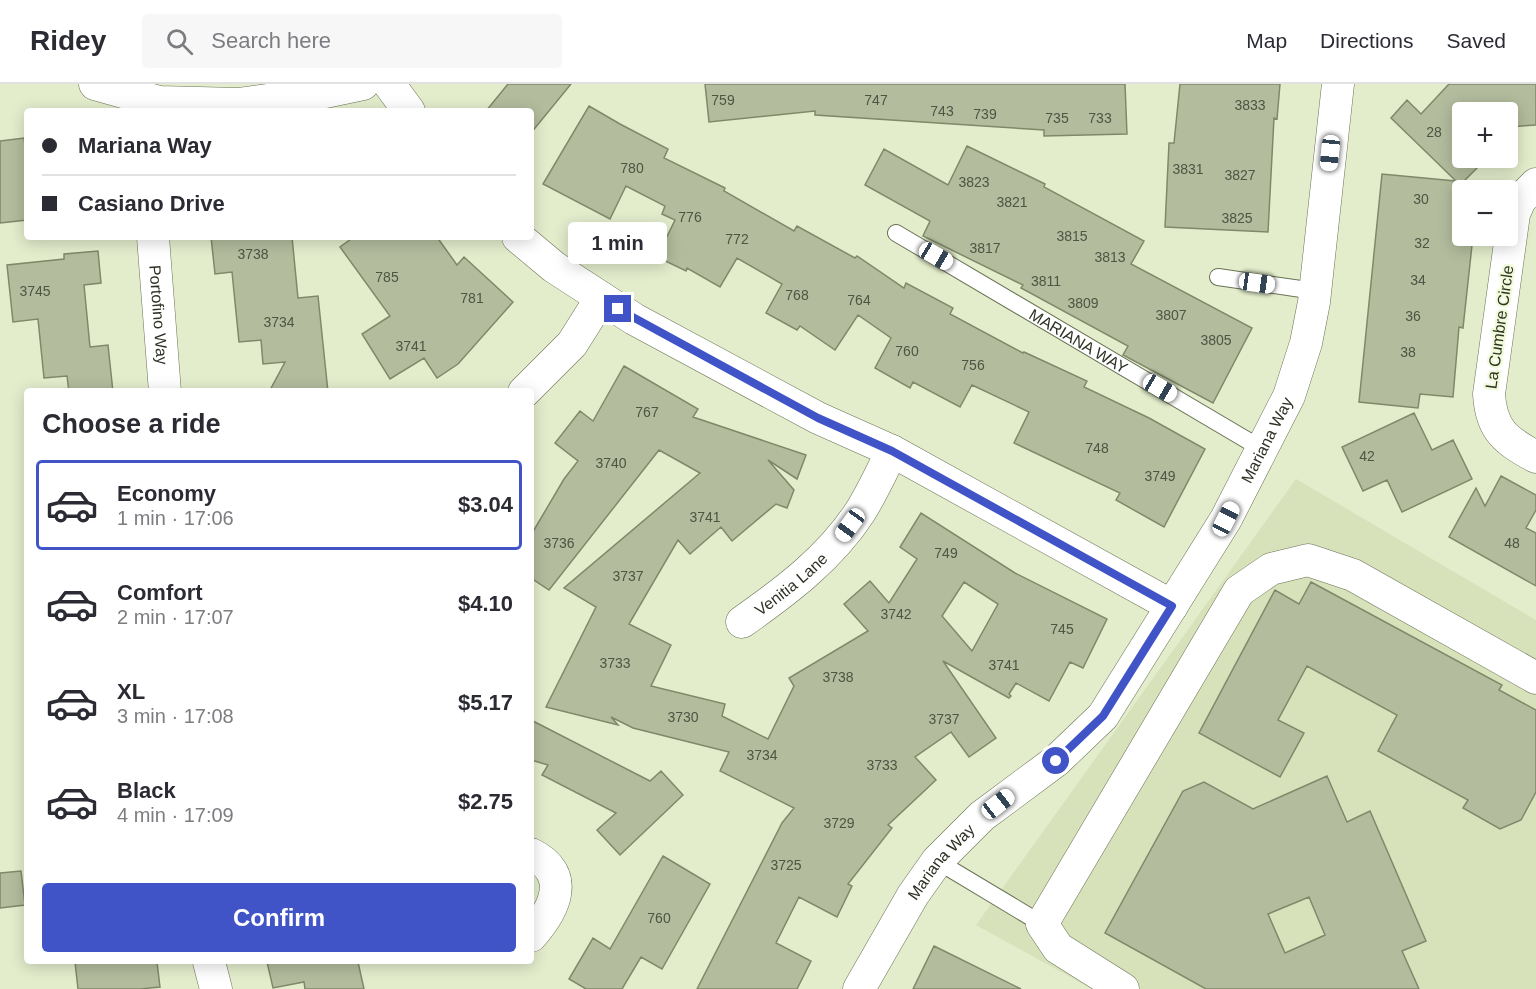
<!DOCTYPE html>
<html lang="en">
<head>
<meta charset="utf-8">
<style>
  :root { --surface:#fff; --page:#f7f7f7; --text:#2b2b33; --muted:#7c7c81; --line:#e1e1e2; --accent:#4054c8 }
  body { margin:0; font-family:Helvetica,sans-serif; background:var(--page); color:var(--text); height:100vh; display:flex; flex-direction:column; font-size:22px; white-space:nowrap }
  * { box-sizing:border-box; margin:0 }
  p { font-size:20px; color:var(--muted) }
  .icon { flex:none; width:33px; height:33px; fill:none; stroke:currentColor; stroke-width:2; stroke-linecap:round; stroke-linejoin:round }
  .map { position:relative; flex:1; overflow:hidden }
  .drawer { position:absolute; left:24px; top:304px; width:510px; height:576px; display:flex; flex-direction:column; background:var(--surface); border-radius:6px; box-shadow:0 3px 15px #0003 }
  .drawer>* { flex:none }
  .banner { position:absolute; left:24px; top:24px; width:510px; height:132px; border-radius:6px; box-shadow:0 3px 15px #0003; display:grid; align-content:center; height:132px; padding:0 18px; background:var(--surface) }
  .controls { position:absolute; left:1452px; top:18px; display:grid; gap:12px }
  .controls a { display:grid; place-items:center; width:66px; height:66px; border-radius:6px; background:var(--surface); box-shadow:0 3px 15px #0003; font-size:30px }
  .end { position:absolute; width:27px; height:27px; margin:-14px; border:8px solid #4054c8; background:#fff; box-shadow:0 0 0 3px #fff }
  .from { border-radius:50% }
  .bubble { position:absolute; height:42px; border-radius:6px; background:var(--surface); box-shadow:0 3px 15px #0003; font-size:20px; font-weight:700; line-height:42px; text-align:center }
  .car { position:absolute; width:18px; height:36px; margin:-18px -9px; border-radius:8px; box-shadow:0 0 4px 2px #0007; background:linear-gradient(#fff 24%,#345 0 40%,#fff 0 76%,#345 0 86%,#fff 0) }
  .banner b { display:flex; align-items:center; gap:21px; height:57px; font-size:22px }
  .banner b+b { border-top:2px solid var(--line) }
  .banner i { width:15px; height:15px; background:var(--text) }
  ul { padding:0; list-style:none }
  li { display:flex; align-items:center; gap:18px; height:90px; margin:0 12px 9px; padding:0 6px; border:3px solid transparent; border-radius:6px }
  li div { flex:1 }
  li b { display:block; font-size:22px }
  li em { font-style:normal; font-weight:700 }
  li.selected { border-color:var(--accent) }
  li>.icon { width:54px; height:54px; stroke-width:1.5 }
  h2 { padding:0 18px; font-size:27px; line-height:72px }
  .action { display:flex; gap:12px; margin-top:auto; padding:12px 18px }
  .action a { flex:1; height:69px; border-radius:6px; background:var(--accent); color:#fff; font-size:24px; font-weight:700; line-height:69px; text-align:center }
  header { display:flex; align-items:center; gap:36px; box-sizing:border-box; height:84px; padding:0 30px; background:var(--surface); border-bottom:2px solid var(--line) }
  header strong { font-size:28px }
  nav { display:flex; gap:33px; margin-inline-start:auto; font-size:21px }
  .search { width:420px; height:54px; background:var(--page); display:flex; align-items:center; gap:15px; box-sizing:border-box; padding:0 21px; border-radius:6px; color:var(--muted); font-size:22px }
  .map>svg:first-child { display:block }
  .built { fill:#d7e1ba }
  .building { fill:#b3bc9d; stroke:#80886a; stroke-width:1.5; fill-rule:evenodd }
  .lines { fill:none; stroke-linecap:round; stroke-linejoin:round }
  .lane-casing { stroke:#697255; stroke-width:18 }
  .street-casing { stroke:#697255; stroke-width:33 }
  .lane { stroke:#fff; stroke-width:16 }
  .street { stroke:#fff; stroke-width:32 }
  .route { stroke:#4054c8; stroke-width:8 }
  .labels { text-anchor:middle; stroke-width:4.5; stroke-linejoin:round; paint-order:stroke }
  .number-label { font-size:14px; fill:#4f5443 }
  .street-label { font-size:16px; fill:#2e3225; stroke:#f0fad9 }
</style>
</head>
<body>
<header>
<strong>Ridey</strong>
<div class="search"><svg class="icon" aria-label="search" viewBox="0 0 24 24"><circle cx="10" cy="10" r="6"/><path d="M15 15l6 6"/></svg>Search here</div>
<nav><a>Map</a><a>Directions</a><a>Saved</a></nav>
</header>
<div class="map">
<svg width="1536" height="905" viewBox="0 0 1536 905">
  <rect width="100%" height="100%" fill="#e3edcc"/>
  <path class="built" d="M1296,395L1536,536V905H1092L976,841Z"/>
  <path class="building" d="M508,0H571L531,49V27H486Z
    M705,0H1125L1127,50L1044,52V46L815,31V27L709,38Z
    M1180,0H1280L1277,35L1274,34L1268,148L1165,143L1169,59H1174Z
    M1449,0H1536V41L1508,43V28H1462V74H1487L1462,99V152H1473L1463,244L1459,243L1453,313L1420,310L1418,324L1359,318L1382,90L1456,97L1391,34L1407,16L1421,30Z
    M589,22L620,40L668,65L664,74L725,104L724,107L794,147L797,142L855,174L857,172L904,204L906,199L953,224L950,230L1023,269L1024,268L1087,297L1084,303L1149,334L1205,365L1164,443L1116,416L1120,409L1014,359L1029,328L972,301L960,323L913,298L910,304L875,284L891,254L858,231L835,266L800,242L797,246L766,229L782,200L737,174L720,203L687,184L686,187L657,173L675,136L662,130L665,122L626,102L610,135L543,100Z
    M24,54L27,78V136L0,139V57Z
    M967,62L1045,100L1044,103L1144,157L1131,180L1252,244L1213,319L1123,271L1128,262L1021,204L1023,201L923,152L930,137L865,101L884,65L948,101Z
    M211,153H292L298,214L318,212L328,308H269L285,278L263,280L261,256L239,258L232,188L215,190Z
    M354,153H437L457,181L464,173L513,218L458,280L437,294L424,274L390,295L362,250L390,232L340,163Z
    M98,167L101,199L84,201L90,263L108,261L113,308H69L67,292L44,294L38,235L13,238L7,181L64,175V170Z
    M624,282L698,325L693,333L806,371L797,395L768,376L794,406L787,424L776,420L732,457L721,443L690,470L678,456L629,540L671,561L651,602L725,620L722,632L768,655L794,602L789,594L868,547L844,520L870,497L889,519L917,475L900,463L921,429L1015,489L1107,535L1083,584L1070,578L1049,617L1016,599L1009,610L1011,612L1009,614L943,577L996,654L969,673L951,648L915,673L936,696L888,741L892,744L848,800L852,802L837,833L799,813L776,859L811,877L797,905H697L782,739L794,724L720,687L729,668L633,644L611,633L618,641L546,623L596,523L564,504L700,389L659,366L549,506L531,494V451L564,395L578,377L555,359L580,327L593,337ZM964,498L998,520L972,567L942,532Z
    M1414,329L1432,366L1453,356L1472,395L1402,428L1387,396L1363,407L1342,363Z
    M1501,392L1536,411V426L1526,444L1536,449V502L1449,453L1476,404L1485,422Z
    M1311,498L1502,601L1499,606L1536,626V708L1521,736L1500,745L1463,724L1468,716L1378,667L1397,631L1307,582L1278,636L1304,649L1280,693L1199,649L1275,506L1299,520Z
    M531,636L650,697L661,687L683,711L620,771L597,746L616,729L542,691L548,681L531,676Z
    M1327,692L1347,738L1370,727L1426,857L1402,867L1419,905H1206L1105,849L1183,707L1204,698L1253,725ZM1309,813L1325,851L1285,869L1268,830Z
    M663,772L710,800L662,885L641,873L622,905H586L569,895L593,854L610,865Z
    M21,787L25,821L0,824V789Z
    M934,862L1021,905H913Z
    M75,878H157L160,903L140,905H78Z
    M267,878H358L364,905H305L304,898L273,904Z"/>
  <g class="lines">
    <defs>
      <g id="lane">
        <path id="s1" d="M896,149L1262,365"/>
        <path d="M1218,193L1315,207"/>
        <path d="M937,777L1042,840"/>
      </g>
      <g id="street">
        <path d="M95,0L159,18L238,20L320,9L363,0"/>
        <path d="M389,0L409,27"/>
        <path d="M1536,100L1520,116L1514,130L1489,310C1491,346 1506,357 1536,373"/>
        <path id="s2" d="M153,153L165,308"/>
        <path d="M518,153L554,183L634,235L818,334L892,367L1172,522"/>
        <path d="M524,308L572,260L601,214"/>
        <path id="s3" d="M742,538C786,507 830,474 860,428C872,409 882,387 892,367"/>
        <path d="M531,770C572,790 555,825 531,852"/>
        <path d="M209,878L216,905"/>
        <path id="s4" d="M859,905L913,811L937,777L982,732L1056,677L1103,632L1226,435L1289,312L1306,259L1314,218L1338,0"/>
        <path d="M1123,905L1058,864L1042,840L1239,507L1271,485L1308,476L1353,491L1536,594"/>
      </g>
    </defs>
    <use href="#lane" class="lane-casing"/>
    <use href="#street" class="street-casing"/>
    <use href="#lane" class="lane"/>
    <use href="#street" class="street"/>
  </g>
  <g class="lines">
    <path class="route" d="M618,225L818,334L892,367L1172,522L1103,632L1056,677"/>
  </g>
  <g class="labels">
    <g class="number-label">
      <text x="723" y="21">759</text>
      <text x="876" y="21">747</text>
      <text x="1250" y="26">3833</text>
      <text x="942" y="32">743</text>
      <text x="985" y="35">739</text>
      <text x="1057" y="39">735</text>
      <text x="1100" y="39">733</text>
      <text x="1434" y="53">28</text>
      <text x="632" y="89">780</text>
      <text x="1188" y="90">3831</text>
      <text x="1240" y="96">3827</text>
      <text x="974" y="103">3823</text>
      <text x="1421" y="120">30</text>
      <text x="1012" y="123">3821</text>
      <text x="690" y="138">776</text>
      <text x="1237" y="139">3825</text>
      <text x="1072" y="157">3815</text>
      <text x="737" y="160">772</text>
      <text x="1422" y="164">32</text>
      <text x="985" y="169">3817</text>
      <text x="253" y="175">3738</text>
      <text x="1110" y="178">3813</text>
      <text x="387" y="198">785</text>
      <text x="1418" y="201">34</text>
      <text x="1046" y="202">3811</text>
      <text x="35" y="212">3745</text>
      <text x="797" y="216">768</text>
      <text x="472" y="219">781</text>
      <text x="859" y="221">764</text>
      <text x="1083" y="224">3809</text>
      <text x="1171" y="236">3807</text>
      <text x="1413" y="237">36</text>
      <text x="279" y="243">3734</text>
      <text x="1216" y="261">3805</text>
      <text x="411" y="267">3741</text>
      <text x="907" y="272">760</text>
      <text x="1408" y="273">38</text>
      <text x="973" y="286">756</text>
      <text x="647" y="333">767</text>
      <text x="1097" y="369">748</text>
      <text x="1367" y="377">42</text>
      <text x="611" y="384">3740</text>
      <text x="1160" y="397">3749</text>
      <text x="705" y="438">3741</text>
      <text x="559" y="464">3736</text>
      <text x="1512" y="464">48</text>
      <text x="946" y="474">749</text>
      <text x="628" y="497">3737</text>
      <text x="896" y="535">3742</text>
      <text x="1062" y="550">745</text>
      <text x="615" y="584">3733</text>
      <text x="1004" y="586">3741</text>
      <text x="838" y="598">3738</text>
      <text x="683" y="638">3730</text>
      <text x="944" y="640">3737</text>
      <text x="762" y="676">3734</text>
      <text x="882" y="686">3733</text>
      <text x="839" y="744">3729</text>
      <text x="786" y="786">3725</text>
      <text x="659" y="839">760</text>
    </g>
    <g class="street-label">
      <text dy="6" stroke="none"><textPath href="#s2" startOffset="78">Portofino Way</textPath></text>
      <text transform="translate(1499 243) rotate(-82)" y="6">La Cumbre Circle</text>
      <text dy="6" stroke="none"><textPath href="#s1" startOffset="212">MARIANA WAY</textPath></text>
      <text dy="6" stroke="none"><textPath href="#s4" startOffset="692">Mariana Way</textPath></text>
      <text dy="6" stroke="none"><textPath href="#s3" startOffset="62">Venitia Lane</textPath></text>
      <text dy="6" stroke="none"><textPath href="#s4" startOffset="152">Mariana Way</textPath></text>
    </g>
  </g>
</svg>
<div class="controls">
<a>+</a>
<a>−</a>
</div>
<i class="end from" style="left:1056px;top:677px"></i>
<i class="end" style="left:618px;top:225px"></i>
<div class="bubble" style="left:568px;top:138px;width:99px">1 min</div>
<i class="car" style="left:1330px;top:69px;rotate:186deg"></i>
<i class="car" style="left:936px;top:172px;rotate:120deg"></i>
<i class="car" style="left:1257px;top:199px;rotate:98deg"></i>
<i class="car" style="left:1160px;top:304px;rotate:120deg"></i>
<i class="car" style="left:1226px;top:435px;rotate:27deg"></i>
<i class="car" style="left:850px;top:441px;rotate:216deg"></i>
<i class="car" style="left:998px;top:720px;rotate:52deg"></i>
<div class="banner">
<b><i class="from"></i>Mariana Way</b>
<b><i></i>Casiano Drive</b>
</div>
<section class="drawer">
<h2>Choose a ride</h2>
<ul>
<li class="selected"><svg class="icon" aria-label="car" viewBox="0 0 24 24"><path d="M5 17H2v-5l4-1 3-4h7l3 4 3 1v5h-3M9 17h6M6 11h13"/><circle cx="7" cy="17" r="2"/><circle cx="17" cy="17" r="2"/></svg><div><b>Economy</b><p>1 min · 17:06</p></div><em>$3.04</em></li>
<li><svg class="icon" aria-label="car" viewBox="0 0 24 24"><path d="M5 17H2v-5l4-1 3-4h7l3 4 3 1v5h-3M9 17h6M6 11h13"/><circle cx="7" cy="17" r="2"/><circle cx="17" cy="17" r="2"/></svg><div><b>Comfort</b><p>2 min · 17:07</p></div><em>$4.10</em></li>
<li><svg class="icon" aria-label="car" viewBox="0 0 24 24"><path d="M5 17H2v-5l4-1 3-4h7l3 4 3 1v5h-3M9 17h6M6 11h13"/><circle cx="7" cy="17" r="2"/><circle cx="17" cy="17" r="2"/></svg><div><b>XL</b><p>3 min · 17:08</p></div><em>$5.17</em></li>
<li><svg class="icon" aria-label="car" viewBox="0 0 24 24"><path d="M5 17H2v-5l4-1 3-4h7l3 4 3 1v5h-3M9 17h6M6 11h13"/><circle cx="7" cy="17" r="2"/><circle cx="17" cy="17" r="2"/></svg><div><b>Black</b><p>4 min · 17:09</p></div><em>$2.75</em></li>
</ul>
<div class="action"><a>Confirm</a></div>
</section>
</div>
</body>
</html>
